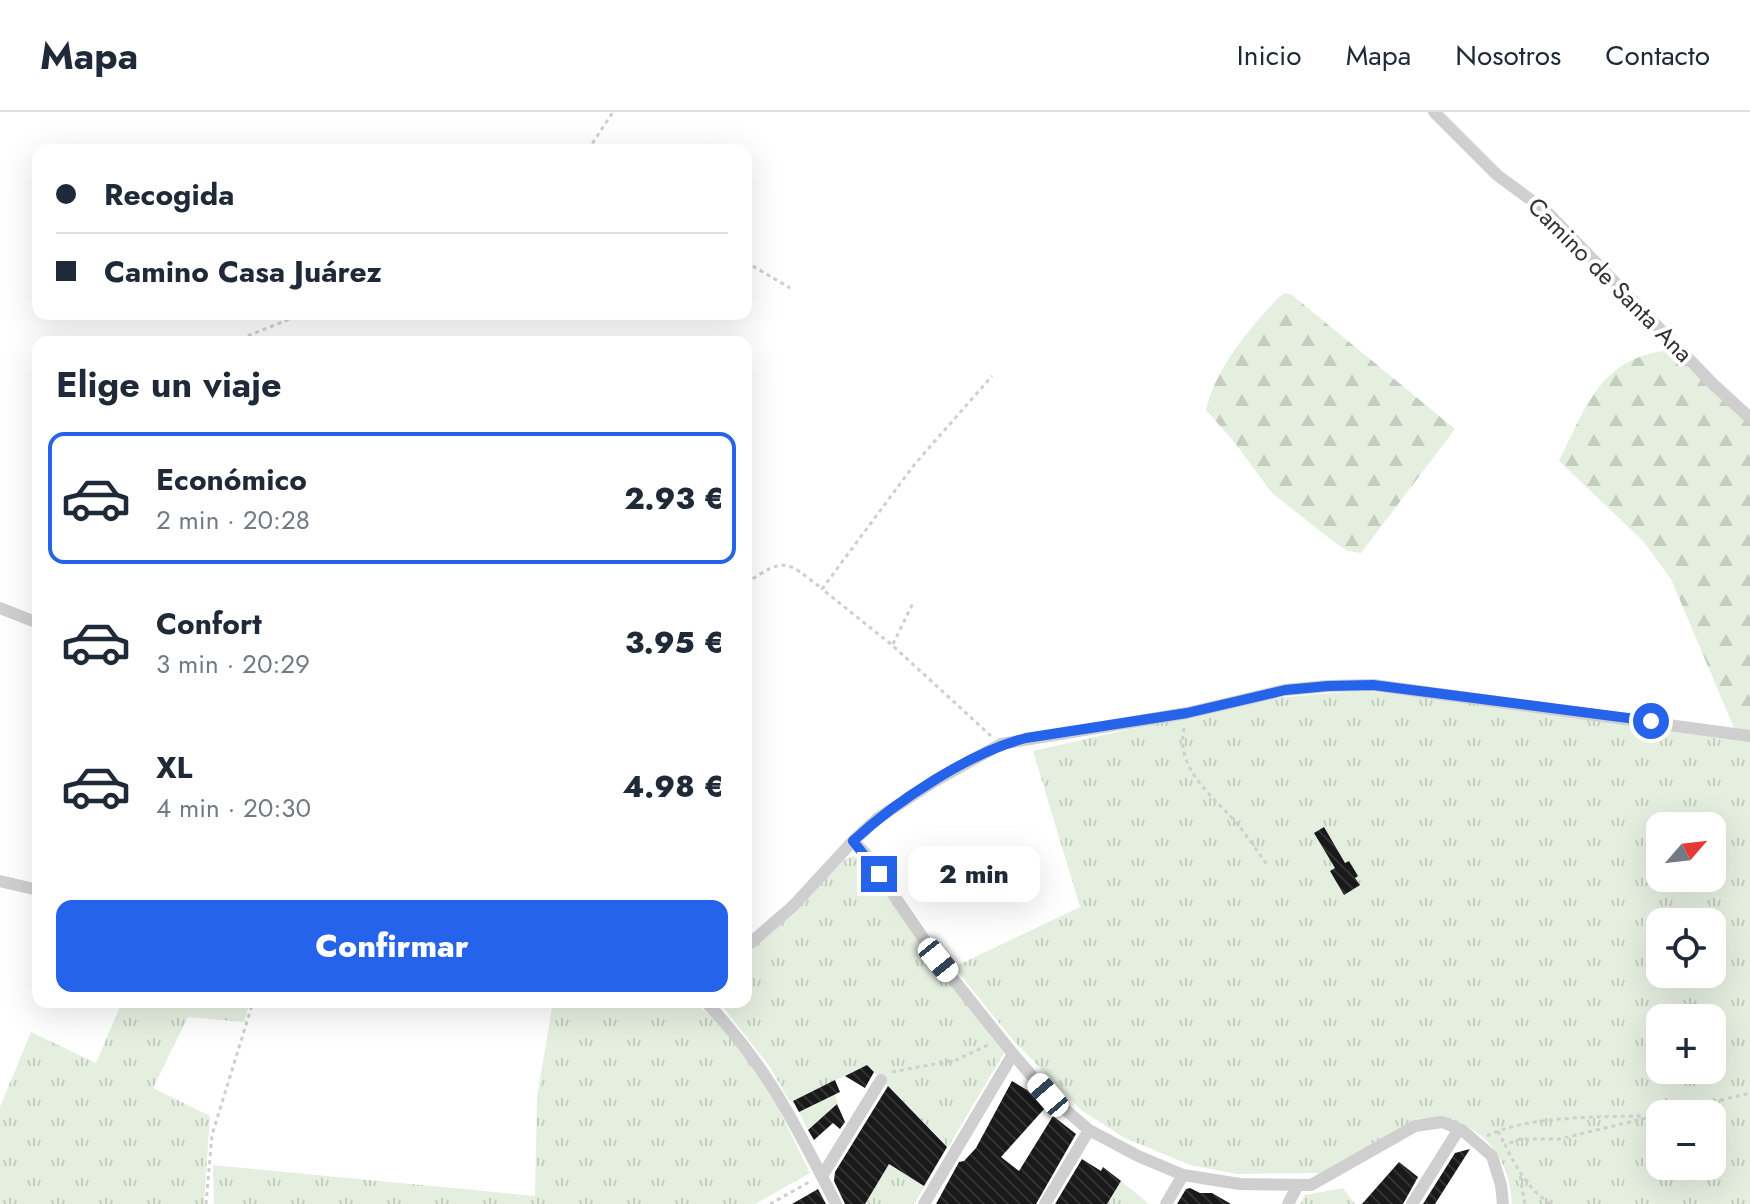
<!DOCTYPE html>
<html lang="es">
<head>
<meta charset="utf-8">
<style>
  :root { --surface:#fff; --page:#f2f2f3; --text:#1f2937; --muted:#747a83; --line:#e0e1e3; --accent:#2563eb }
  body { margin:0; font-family:Jost,sans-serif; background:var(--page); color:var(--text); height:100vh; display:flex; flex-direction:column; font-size:30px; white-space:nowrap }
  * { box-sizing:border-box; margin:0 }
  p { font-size:26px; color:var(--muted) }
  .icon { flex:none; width:44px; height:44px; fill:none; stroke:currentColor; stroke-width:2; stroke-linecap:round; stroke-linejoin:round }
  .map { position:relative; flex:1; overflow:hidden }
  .panel { position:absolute; left:32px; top:224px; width:720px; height:672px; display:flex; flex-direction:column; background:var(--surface); border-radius:16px; box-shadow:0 8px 32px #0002 }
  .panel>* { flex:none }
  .hud { position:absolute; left:32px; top:32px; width:720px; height:176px; border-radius:16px; box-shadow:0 8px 32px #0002; display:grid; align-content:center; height:176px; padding:0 24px; background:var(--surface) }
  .needle { width:52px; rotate:62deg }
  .tools { position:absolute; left:1646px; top:700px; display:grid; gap:16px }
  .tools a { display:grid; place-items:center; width:80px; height:80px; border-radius:16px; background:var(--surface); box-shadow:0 8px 32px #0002; font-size:40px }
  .end { position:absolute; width:36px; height:36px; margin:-18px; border:10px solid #2563eb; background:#fff; box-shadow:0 0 0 4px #fff }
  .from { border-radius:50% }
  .bubble { position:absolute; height:56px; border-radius:16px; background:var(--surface); box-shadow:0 8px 32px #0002; font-size:26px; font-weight:800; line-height:56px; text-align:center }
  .car { position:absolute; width:24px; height:48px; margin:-24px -12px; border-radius:10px; box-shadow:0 0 6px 2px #0007; background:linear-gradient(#fff 24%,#345 0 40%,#fff 0 76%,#345 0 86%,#fff 0) }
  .hud b { display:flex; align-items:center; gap:28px; height:76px; font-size:30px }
  .hud b+b { border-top:2px solid var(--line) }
  .hud i { width:20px; height:20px; background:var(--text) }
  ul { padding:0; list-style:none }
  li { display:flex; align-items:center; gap:24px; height:132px; margin:0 16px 12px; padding:0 8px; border:4px solid transparent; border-radius:16px }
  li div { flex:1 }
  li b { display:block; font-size:30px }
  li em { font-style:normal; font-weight:800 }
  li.selected { border-color:var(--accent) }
  li>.icon { width:72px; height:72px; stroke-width:1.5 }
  h2 { padding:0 24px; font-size:36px; line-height:96px }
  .primary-button { display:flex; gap:16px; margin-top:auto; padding:16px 24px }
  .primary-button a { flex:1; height:92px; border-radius:16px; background:var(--accent); color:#fff; font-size:32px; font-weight:800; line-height:92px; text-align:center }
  header { display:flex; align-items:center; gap:48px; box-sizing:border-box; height:112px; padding:0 40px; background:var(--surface); border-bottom:2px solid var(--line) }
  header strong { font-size:38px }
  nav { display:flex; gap:44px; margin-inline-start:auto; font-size:28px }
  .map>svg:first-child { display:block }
  .grass { fill:url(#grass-tufts); fill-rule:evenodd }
  .forest { fill:url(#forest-firs) }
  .building { fill:url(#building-back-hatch) }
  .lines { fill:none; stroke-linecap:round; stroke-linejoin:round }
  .path { stroke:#cfcfcf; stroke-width:3; stroke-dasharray:4 4; stroke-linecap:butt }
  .street { stroke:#cfcfcf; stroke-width:12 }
  .route { stroke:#2563eb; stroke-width:10 }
  .labels { text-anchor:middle; stroke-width:8; stroke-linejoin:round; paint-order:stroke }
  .street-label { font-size:24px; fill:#323232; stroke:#fff }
</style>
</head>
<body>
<header>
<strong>Mapa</strong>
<nav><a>Inicio</a><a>Mapa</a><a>Nosotros</a><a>Contacto</a></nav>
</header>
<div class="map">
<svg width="1750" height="1092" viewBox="0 0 1750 1092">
  <defs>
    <pattern id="grass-tufts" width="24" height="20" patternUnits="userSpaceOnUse" patternTransform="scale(2)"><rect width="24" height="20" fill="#e5efe0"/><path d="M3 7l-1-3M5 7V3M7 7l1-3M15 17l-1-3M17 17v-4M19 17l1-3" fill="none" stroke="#c5cdc1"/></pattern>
    <pattern id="forest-firs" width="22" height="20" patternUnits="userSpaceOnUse" patternTransform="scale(2)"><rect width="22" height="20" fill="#e5efe0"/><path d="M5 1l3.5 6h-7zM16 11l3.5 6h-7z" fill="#c5cdc1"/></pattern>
    <pattern id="building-back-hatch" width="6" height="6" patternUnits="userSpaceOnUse" patternTransform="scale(2)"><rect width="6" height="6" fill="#191919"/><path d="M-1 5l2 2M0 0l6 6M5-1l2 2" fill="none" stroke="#323232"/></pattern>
  </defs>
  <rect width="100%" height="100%" fill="#fff"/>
  <path class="grass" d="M1357,579L1412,582L1750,626V1092H1512C1509,1036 1472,1001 1416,1007L1320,1061L1237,1062L1190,1053L1123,1025L1081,998L1012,927L954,855L1080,795L1033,639L1263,587ZM1660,714H1712V766H1660ZM1660,810H1712V862H1660ZM1660,906H1712V958H1660ZM1660,1002H1712V1054H1660Z
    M854,744L866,753L930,845L1004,941L948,1035L867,953L830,971L838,991L808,1018L799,1000L818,991L812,980L790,990L770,955L719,890H746V844L845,747Z
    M122,890H250L244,910L188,905L153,976L210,1004L204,1092H0V995L31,920L96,951Z
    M553,890H693L713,905L764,967L810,1061L755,1092H214L213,1053L535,1084L537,985Z
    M889,1052L925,1074L914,1092H865Z
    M1121,1069L1149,1092H1107Z
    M1343,1076L1355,1092H1300L1305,1083Z"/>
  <path class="forest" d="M1286,181L1292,183L1455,317L1361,441L1348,439L1334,430L1272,381L1235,331L1206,298C1216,255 1250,216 1280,184Z
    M1672,238L1750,311V619L1734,616L1671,467L1643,429L1559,349C1587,293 1601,244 1672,238Z"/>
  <path class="building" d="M1324,715L1345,751L1349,749L1358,764L1355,766L1360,773L1344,783L1330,759L1335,756L1314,721Z
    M867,953L874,960L865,976L845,964Z
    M835,968L840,980L799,1000L793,989Z
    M1012,969L1027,978L1045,996L1001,1045L1019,1059L1053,1004L1076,1022L1036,1092H936L959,1050L964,1049L976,1036Z
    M888,974L947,1035L924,1074L889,1052L865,1092H845L834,1069L835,1060Z
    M837,992L845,1010L840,1017L833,1011L814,1028L808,1018Z
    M1470,1037L1435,1092H1423L1455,1041Z
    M1082,1047L1101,1059L1103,1055L1121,1069L1107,1092H1055Z
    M1399,1050L1418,1065L1403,1092H1362Z
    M1190,1076L1200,1081H1212L1231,1092H1177L1186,1077Z
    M818,1077L826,1092H792Z"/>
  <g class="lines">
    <path class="path" d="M588,38L613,0
      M746,150L790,176
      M233,230L302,202
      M746,471C786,445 785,448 821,476
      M893,532L914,489
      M1184,616C1175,659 1215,685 1239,714C1249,727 1259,741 1268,754
      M991,624L892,533L822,477L914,353L992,264
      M892,960L956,948L988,933
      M1498,1019L1505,1033
      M1487,1024C1526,1004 1597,1005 1641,1004
      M1520,1064L1525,1092
      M206,1092L212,1023L253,890
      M770,1092L811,1069
      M1550,1092C1528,1076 1517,1057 1505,1033L1520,1027H1559L1750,981"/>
    <path class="street" d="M1434,0L1497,63L1546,99L1713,272L1750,306
      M0,496L38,511
      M853,729L878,706L935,669L1001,632L1187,601L1285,578L1328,574L1373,573L1750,624
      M0,769L38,778
      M746,835L793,794L853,729L865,741L938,848L1013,942L1048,983L1089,1018L1138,1044L1183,1063L1240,1072L1311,1073L1415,1014L1442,1010L1462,1018L1492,1044L1501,1073L1503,1092
      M706,890C768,955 796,1014 836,1092
      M822,1064L881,968
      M924,1092L1013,942
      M1045,1092L1089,1018
      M1166,1092L1183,1063
      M1288,1092L1298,1073
      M1412,1092L1459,1017"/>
  </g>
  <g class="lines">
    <path class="route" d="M879,762L853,729C895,690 970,640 1026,626L1187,601L1285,578L1328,574L1373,573L1651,609"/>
  </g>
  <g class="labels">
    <g class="street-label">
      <text transform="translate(1610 168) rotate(45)" y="8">Camino de Santa Ana</text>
    </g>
  </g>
</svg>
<div class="tools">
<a><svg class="needle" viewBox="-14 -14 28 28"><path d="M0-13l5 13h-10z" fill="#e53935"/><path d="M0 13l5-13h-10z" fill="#747a83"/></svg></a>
<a><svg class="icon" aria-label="locate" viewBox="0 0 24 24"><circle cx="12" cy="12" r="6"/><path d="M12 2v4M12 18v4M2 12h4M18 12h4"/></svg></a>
<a>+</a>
<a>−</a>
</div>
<i class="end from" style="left:1651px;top:609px"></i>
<i class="end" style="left:879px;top:762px"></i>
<div class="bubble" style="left:908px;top:734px;width:132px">2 min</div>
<i class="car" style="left:938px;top:848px;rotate:141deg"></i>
<i class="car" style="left:1048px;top:983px;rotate:319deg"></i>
<div class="hud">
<b><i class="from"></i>Recogida</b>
<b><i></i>Camino Casa Juárez</b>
</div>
<section class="panel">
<h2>Elige un viaje</h2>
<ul>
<li class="selected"><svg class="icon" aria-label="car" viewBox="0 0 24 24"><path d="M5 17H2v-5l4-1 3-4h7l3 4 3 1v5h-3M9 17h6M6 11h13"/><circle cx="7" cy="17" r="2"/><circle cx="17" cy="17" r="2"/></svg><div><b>Económico</b><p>2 min · 20:28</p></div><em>2.93 €</em></li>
<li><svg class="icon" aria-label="car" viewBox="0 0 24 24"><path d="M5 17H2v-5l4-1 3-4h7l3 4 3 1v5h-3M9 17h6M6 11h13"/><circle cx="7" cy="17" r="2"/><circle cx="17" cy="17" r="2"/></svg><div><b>Confort</b><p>3 min · 20:29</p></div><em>3.95 €</em></li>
<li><svg class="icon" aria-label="car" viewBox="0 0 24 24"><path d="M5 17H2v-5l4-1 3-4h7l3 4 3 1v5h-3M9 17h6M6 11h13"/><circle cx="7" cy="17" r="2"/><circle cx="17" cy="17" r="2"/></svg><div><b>XL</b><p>4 min · 20:30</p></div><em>4.98 €</em></li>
</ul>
<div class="primary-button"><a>Confirmar</a></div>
</section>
</div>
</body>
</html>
